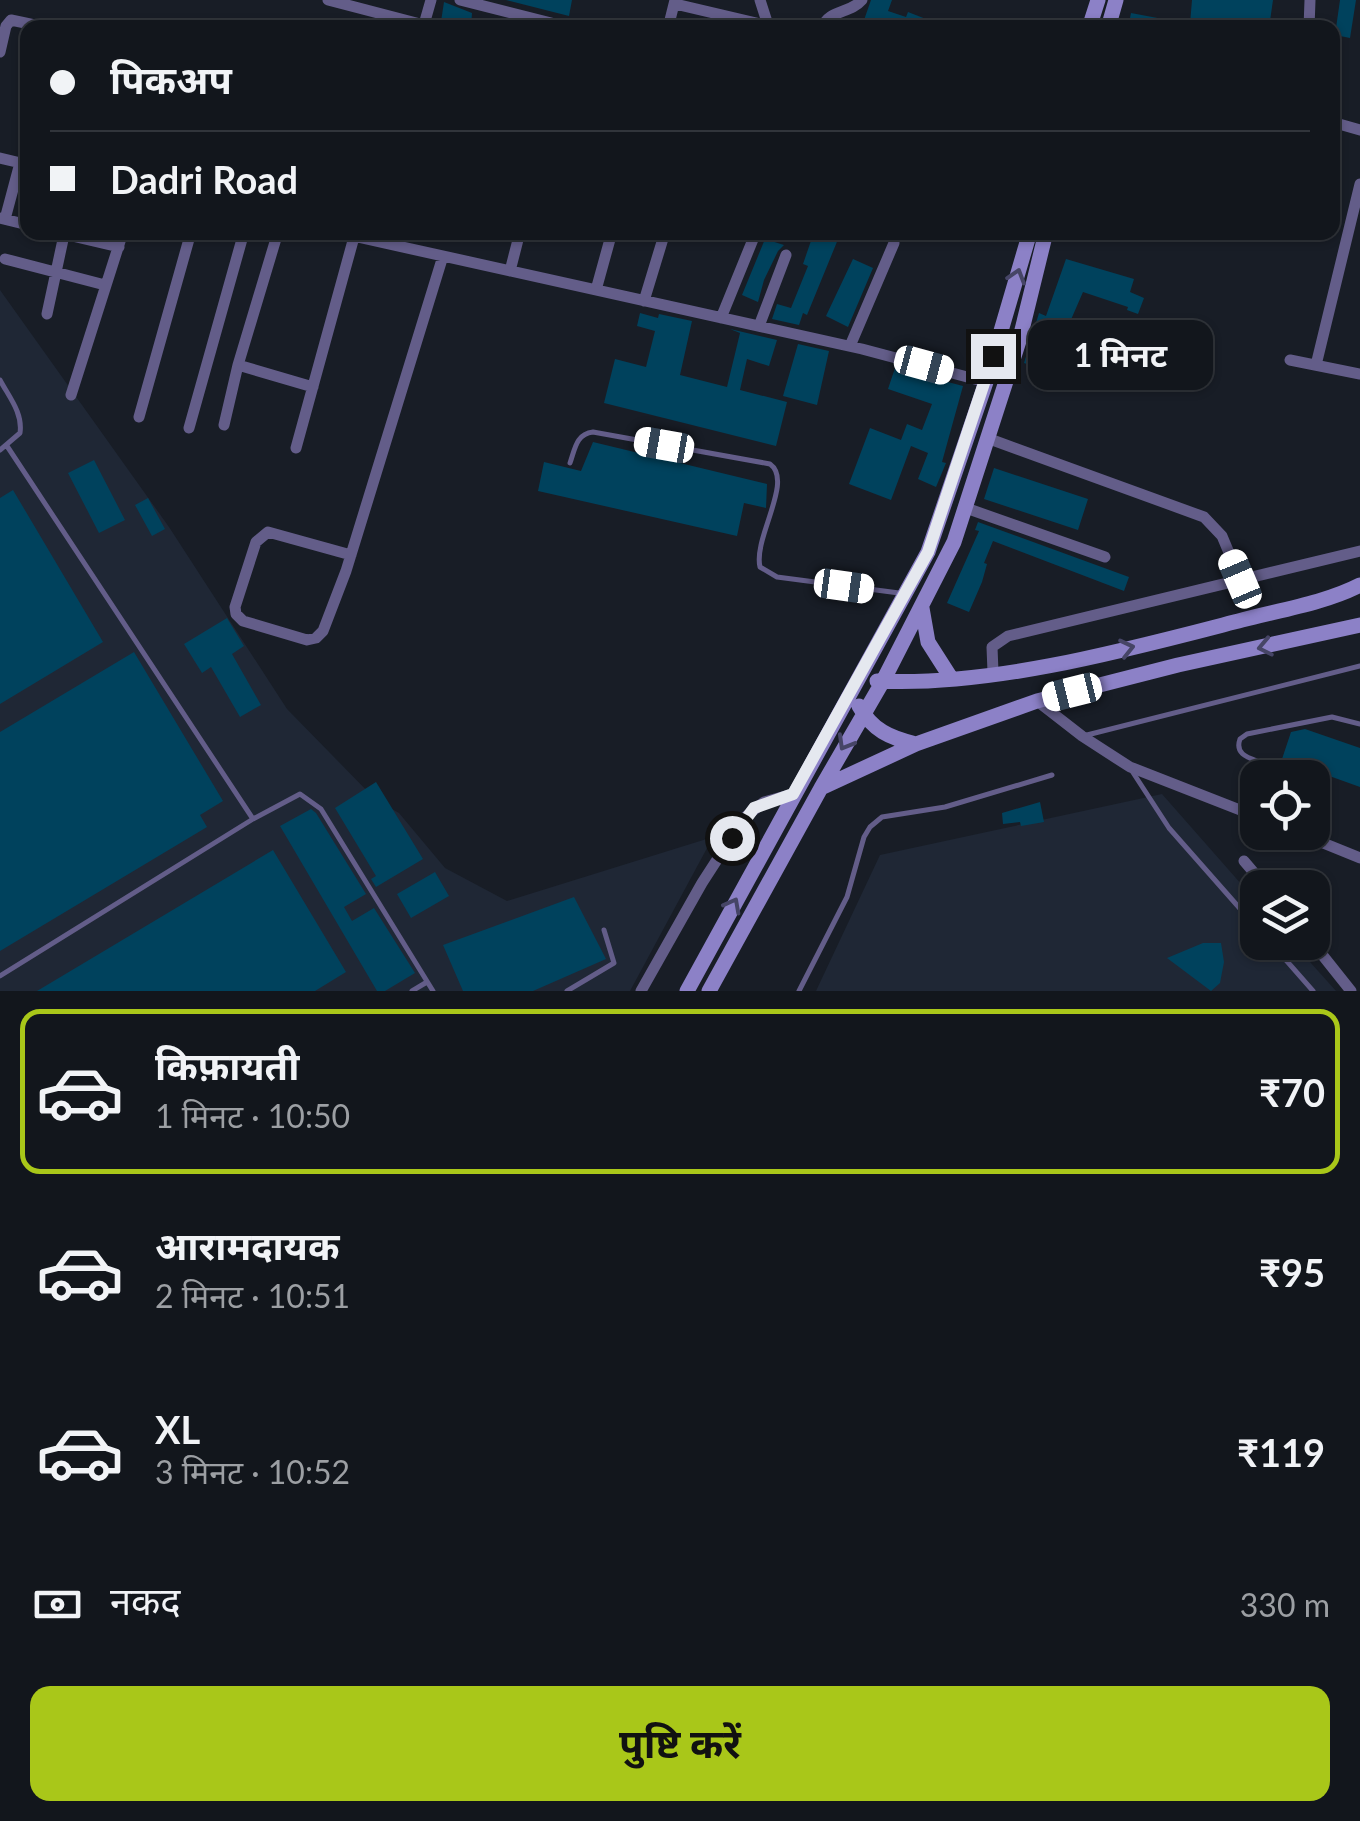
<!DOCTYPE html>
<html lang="hi">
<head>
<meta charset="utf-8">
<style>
  :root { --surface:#12161c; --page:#1f2329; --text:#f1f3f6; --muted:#9c9fa3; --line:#31353b; --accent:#a9c719 }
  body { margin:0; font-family:Lato,"Noto Sans Devanagari",sans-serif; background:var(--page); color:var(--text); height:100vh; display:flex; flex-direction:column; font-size:38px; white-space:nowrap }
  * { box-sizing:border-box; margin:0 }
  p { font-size:32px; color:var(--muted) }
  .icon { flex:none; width:55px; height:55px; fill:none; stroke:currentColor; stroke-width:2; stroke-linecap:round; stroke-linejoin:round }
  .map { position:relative; height:991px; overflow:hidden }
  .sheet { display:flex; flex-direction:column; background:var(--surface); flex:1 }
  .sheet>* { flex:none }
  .top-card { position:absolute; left:20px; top:20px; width:1320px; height:220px; border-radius:20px; box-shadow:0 2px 8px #0004,0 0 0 2px var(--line); display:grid; align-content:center; height:220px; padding:0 30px; background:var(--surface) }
  .fabs { position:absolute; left:1240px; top:760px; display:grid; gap:20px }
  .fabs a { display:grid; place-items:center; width:90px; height:90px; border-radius:20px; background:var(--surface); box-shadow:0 2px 8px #0004,0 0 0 2px var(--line); font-size:50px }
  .end { position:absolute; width:45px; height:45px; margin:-22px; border:12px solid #e5e8ef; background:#111; box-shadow:0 0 0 5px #111 }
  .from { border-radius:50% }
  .bubble { position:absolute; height:70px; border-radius:20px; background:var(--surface); box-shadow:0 2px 8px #0004,0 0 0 2px var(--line); font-size:32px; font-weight:700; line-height:70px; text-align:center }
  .car { position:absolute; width:30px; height:60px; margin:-30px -15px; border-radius:12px; box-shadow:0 0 8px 2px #0007; background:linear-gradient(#fff 24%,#345 0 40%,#fff 0 76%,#345 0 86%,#fff 0) }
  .top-card b { display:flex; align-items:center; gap:35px; height:95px; font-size:38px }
  .top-card b+b { border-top:2px solid var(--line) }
  .top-card i { width:25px; height:25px; background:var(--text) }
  ul { padding:18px 0 0; list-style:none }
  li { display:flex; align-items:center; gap:30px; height:165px; margin:0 20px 15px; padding:0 10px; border:5px solid transparent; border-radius:20px }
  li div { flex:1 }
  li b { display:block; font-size:38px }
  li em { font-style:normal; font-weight:700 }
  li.current { border-color:var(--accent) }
  li>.icon { width:90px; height:90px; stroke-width:1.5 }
  .pay { display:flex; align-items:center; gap:25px; height:110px; padding:0 30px; font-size:38px }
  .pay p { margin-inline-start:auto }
  .primary-button { display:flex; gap:20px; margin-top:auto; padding:20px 30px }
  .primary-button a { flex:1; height:115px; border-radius:20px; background:var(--accent); color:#111; font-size:40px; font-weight:700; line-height:115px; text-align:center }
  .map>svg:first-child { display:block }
  .built { fill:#1f2735 }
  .building { fill:#00425d }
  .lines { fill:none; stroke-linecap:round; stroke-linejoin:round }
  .service { stroke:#635d89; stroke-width:5 }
  .minor { stroke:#635d89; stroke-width:11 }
  .secondary { stroke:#8c81c7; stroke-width:15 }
  .oneway { stroke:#464566 }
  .route { stroke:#e5e8ef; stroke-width:12 }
</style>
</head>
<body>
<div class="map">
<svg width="1360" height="991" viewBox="0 0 1360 991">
  <rect width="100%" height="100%" fill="#181d26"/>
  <path class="built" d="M0,290L169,527L287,709L376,800L399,813L445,868L507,901L713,837L630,991H0Z
    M1162,794L1257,902L1258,942L1293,943L1336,991H816L880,855Z"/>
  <path class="building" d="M506,0H572L569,16Z
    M871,0H892L888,11L906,17L908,12L949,28H890L864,20Z
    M1192,0H1273L1269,28L1190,24Z
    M1340,0H1356L1350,38L1335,35Z
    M444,2L472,13L471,28H440Z
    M1131,13L1184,23L1183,28H1128Z
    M814,232H841L807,315L803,313L799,325L772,319L777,304L791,308L808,266L803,264Z
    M765,239L784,245L778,251L764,280L758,302L742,295Z
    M853,259L873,268L848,327L826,316Z
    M1066,259L1134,279L1130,292L1144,298L1138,314L1127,310L1128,307L1083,292L1063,338L1059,337L1048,372L1024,363L1039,313L1046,316Z
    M640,313L658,318L659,314L692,321L680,375L727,387L740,333L730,329L777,340L769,366L747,359L740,390L787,402L776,446L604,403L615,359L646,367L655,331L637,326Z
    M798,344L829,351L817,405L783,396Z
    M895,368L963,386L942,462L946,463L936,487L918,479L928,453L911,446L891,500L849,484L870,428L901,440L907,424L922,430L932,404L888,389Z
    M593,442L767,484L766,508L744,503L737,536L538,491L544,462L581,471Z
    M94,460L125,520L99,533L68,473Z
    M994,468L1088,499L1078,530L984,499Z
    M13,490L103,642L0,704V498Z
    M148,498L165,529L152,536L135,505Z
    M978,522L1129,577L1124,591L993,541L984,563L987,564L982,582L969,612L947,603L979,531L975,530Z
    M227,618L244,646L232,654L261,705L240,717L211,667L202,673L184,644Z
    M134,652L223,801L200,815L207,827L0,951V732Z
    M1305,729L1360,748V787L1282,759L1291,732Z
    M376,782L423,859L376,887L371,879L376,876L335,808Z
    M1040,802L1044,822L1021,826L1020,822L1003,824L1002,813Z
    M311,809L316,813L366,894L344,907L352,921L374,908L415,973L385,991H377L280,826Z
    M273,850L346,972L315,991H37Z
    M435,872L449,896L411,918L397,894Z
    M574,897L606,959L533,991H463L443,945Z
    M1203,943H1221L1224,962L1220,983L1211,991L1167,958Z"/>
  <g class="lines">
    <path class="service" d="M0,380C9,397 23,413 20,433L0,450
      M7,446L253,819
      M570,463C575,449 576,434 593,432L770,464C794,481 753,538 760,567L777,577L899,593
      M1087,735L1360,666
      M1257,761C1246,757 1235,753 1240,739L1247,734L1332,717L1360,724
      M1132,771L1169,828L1258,929
      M1270,942L1313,991
      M0,976L253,819L300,794L321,809L433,991
      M412,991L427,982
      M567,991L614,963L604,930
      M799,991L847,897L864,837L870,827L882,817L945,807L1052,775"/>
    <path class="minor" d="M328,0L424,25
      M460,0L571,28
      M760,0L768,25
      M675,4L777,28
      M423,28L431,0
      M668,28L675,0
      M822,28C829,9 850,14 862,0
      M1309,28L1310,0
      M0,52L6,26L11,20L49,28
      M1332,122L1360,130
      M0,158L25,164
      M0,218L28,225
      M5,219L20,163
      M55,232L119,247
      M335,232L862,349L986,382
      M5,259L105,285
      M510,271L520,232
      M596,290L612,232
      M644,301L665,232
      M47,314L64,235
      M721,318L756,232
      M759,326L786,255
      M850,346L894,243
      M1290,360L1360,374
      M238,365L313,387
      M1316,365L1360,184
      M71,395L123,232
      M139,417L191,232
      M224,425L238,365L278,232
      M189,428L244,232
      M987,438L1204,517L1222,536L1240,579
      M296,448L354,237
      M966,508L1105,557
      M351,555L268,532L256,542L235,607L236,614L243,621L307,640L316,638L323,631L346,571L443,256
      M993,672L992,647L1008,636L1360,551
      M1037,701L1082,736L1130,767L1258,817
      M1296,832L1360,858
      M1244,861L1267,888
      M1312,942L1351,991
      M641,991L702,883L744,818L764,802L793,794"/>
    <path class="secondary" d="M1089,28L1098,0
      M1108,28L1116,0
      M922,608L928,642L951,678
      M877,681C992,687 1130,649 1242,620C1280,610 1325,603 1360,585
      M859,706C872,730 890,738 916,744
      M821,788L883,681L954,542L1020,338L1046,232
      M687,991L928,552L986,382L1030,232
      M709,991L821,788L916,744L1037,701L1178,665L1360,625"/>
  </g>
  <defs><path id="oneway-chevron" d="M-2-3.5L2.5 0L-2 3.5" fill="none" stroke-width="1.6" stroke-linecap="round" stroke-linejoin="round" transform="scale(2.5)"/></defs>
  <g class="oneway">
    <use href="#oneway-chevron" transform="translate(1017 276) rotate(-73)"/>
    <use href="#oneway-chevron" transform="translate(1265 647) rotate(168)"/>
    <use href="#oneway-chevron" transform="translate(1127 648) rotate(-13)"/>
    <use href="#oneway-chevron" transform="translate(845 743) rotate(120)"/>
    <use href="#oneway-chevron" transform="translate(733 905) rotate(-62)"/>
  </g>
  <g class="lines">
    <path class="route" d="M732,838L754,808L793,794L928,552L993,356"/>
  </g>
</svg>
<div class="fabs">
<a><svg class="icon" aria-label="locate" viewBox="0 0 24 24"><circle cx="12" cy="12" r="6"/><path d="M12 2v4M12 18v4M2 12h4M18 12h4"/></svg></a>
<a><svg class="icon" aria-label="layers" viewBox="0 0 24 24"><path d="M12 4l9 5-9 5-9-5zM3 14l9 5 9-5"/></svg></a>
</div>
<i class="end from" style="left:732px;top:838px"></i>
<i class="end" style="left:993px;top:356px"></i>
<div class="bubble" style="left:1028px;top:320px;width:185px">1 मिनट</div>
<i class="car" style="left:924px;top:365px;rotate:105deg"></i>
<i class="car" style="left:664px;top:445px;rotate:280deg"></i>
<i class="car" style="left:1240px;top:579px;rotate:337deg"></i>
<i class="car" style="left:844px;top:586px;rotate:98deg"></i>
<i class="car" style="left:1072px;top:692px;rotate:256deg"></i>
<div class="top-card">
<b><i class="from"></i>पिकअप</b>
<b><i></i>Dadri Road</b>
</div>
</div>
<section class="sheet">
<ul>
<li class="current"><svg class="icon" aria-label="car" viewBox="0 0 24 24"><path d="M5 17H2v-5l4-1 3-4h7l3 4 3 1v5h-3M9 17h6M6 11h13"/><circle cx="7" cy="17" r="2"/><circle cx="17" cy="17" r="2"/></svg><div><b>किफ़ायती</b><p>1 मिनट · 10:50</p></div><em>₹70</em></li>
<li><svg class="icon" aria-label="car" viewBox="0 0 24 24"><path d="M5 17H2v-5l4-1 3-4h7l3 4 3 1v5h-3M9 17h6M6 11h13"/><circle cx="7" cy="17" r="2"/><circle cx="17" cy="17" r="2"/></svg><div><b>आरामदायक</b><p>2 मिनट · 10:51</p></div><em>₹95</em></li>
<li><svg class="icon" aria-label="car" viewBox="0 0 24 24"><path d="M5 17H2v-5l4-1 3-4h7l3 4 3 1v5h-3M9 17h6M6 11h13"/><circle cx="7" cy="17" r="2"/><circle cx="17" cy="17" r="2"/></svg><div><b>XL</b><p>3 मिनट · 10:52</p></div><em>₹119</em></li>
</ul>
<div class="pay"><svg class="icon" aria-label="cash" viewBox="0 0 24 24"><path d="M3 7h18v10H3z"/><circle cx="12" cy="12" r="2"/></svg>नकद<p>330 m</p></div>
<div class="primary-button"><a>पुष्टि करें</a></div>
</section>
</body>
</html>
